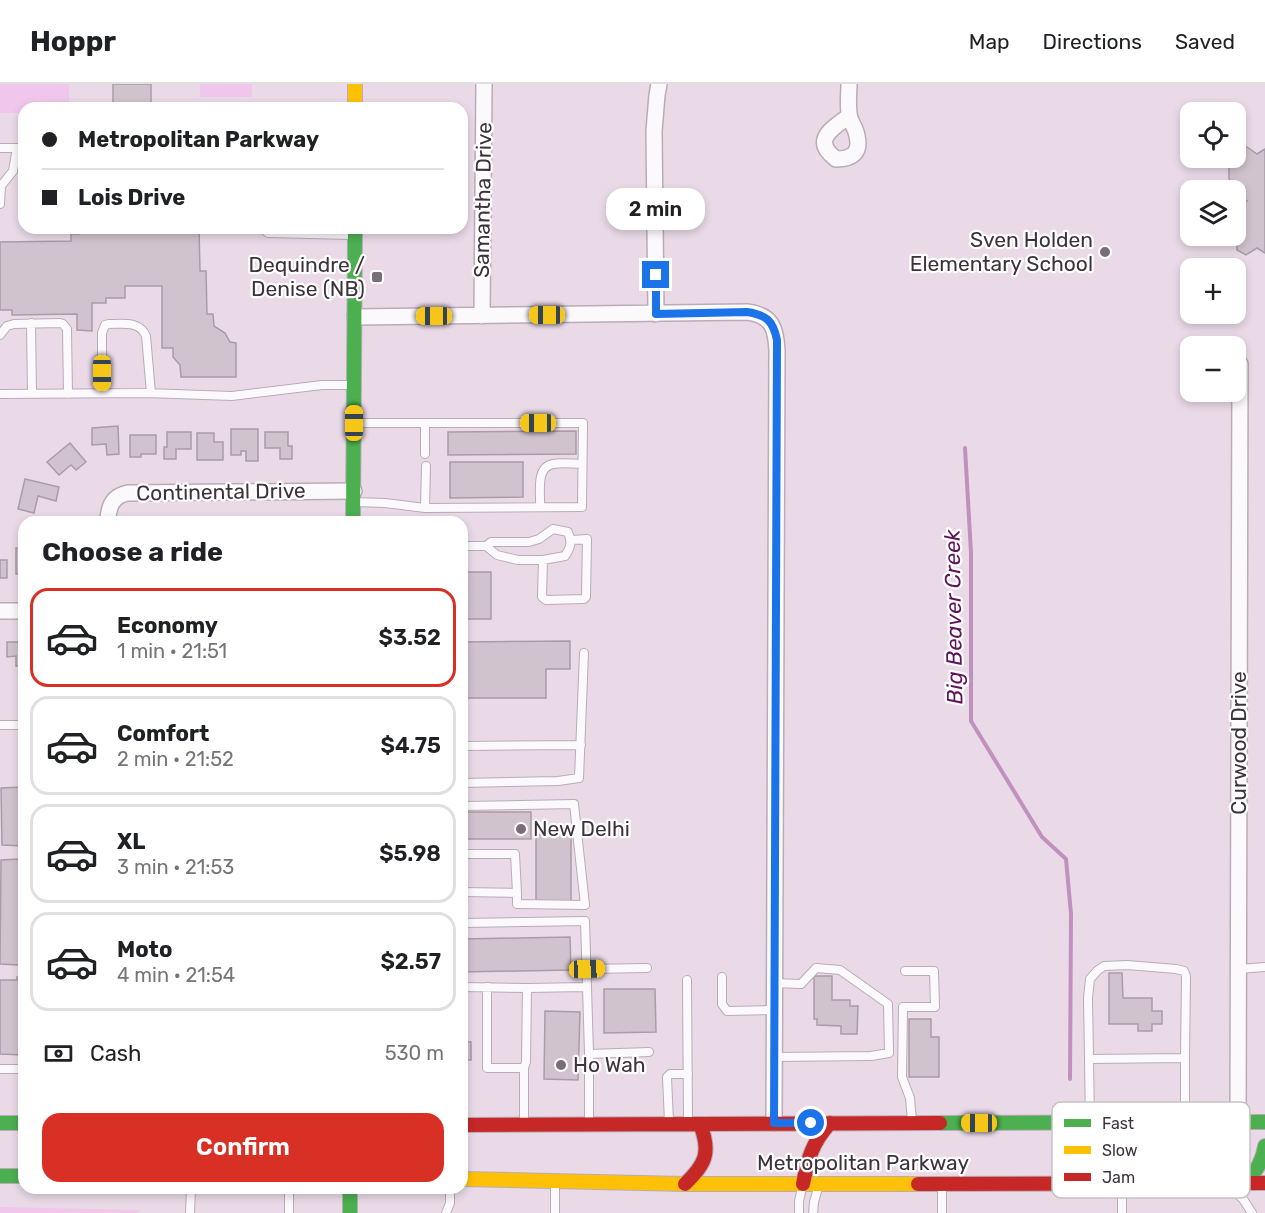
<!DOCTYPE html>
<html lang="en">
<head>
<meta charset="utf-8">
<style>
  :root { --surface:#fff; --page:#f2f2f2; --text:#202124; --muted:#757577; --line:#e0e0e0; --accent:#d93025 }
  body { margin:0; font-family:Rubik,sans-serif; background:var(--page); color:var(--text); height:100vh; display:flex; flex-direction:column; font-size:22px; white-space:nowrap }
  * { box-sizing:border-box; margin:0 }
  p { font-size:20px; color:var(--muted) }
  .icon { flex:none; width:33px; height:33px; fill:none; stroke:currentColor; stroke-width:2; stroke-linecap:round; stroke-linejoin:round }
  .map { position:relative; flex:1; overflow:hidden }
  .sheet { position:absolute; left:18px; top:432px; width:450px; height:678px; display:flex; flex-direction:column; background:var(--surface); border-radius:18px; box-shadow:0 3px 9px #0003 }
  .sheet>* { flex:none }
  .guide { position:absolute; left:18px; top:18px; width:450px; height:132px; border-radius:18px; box-shadow:0 3px 9px #0003; display:grid; align-content:center; height:132px; padding:0 24px; background:var(--surface) }
  .fabs { position:absolute; left:1180px; top:18px; display:grid; gap:12px }
  .fabs a { display:grid; place-items:center; width:66px; height:66px; border-radius:12px; background:var(--surface); box-shadow:0 3px 9px #0003; font-size:30px }
  .end { position:absolute; width:27px; height:27px; margin:-14px; border:8px solid #1a73e8; background:#fff; box-shadow:0 0 0 3px #fff }
  .from { border-radius:50% }
  .bubble { position:absolute; height:42px; border-radius:18px; background:var(--surface); box-shadow:0 3px 9px #0003; font-size:20px; font-weight:600; line-height:42px; text-align:center }
  .car { position:absolute; width:18px; height:36px; margin:-18px -9px; border-radius:8px; box-shadow:0 0 4px 2px #0007; background:linear-gradient(#f5c518 24%,#345 0 40%,#f5c518 0 76%,#345 0 86%,#f5c518 0) }
  .guide b { display:flex; align-items:center; gap:21px; height:57px; font-size:22px }
  .guide b+b { border-top:2px solid var(--line) }
  .guide i { width:15px; height:15px; background:var(--text) }
  ul { padding:0; list-style:none }
  li { display:flex; align-items:center; gap:18px; height:99px; margin:0 12px 9px; padding:0 12px; border:3px solid var(--line); border-radius:18px }
  li div { flex:1 }
  li b { display:block; font-size:22px }
  li em { font-style:normal; font-weight:600 }
  li.current { border-color:var(--accent) }
  li>.icon { width:54px; height:54px; stroke-width:1.5 }
  h2 { padding:0 24px; font-size:27px; line-height:72px }
  .pay { display:flex; align-items:center; gap:15px; height:66px; padding:0 24px; font-size:22px }
  .pay p { margin-inline-start:auto }
  .cta { display:flex; gap:12px; margin-top:auto; padding:12px 24px }
  .cta a { flex:1; height:69px; border-radius:18px; background:var(--accent); color:#fff; font-size:24px; font-weight:600; line-height:69px; text-align:center }
  header { display:flex; align-items:center; gap:36px; box-sizing:border-box; height:84px; padding:0 30px; background:var(--surface); border-bottom:2px solid var(--line) }
  header strong { font-size:28px }
  nav { display:flex; gap:33px; margin-inline-start:auto; font-size:21px }
  .map>svg:first-child { display:block }
  .green { fill:#f1c6ec }
  .lines { fill:none; stroke-linecap:round; stroke-linejoin:round }
  .stream { stroke:#c191bd; stroke-width:4 }
  .building { fill:#d0c3ce; stroke:#a99ca7; stroke-width:1.5 }
  .lane-casing { stroke:#b8acb6; stroke-width:10 }
  .street-casing { stroke:#b8acb6; stroke-width:18 }
  .fast-casing { stroke:#b8acb6; stroke-width:16 }
  .slow-casing { stroke:#b8acb6; stroke-width:16 }
  .jam-casing { stroke:#b8acb6; stroke-width:16 }
  .lane { stroke:#fcf9fc; stroke-width:8 }
  .street { stroke:#fcf9fc; stroke-width:15 }
  .fast { stroke:#4caf50; stroke-width:14 }
  .slow { stroke:#ffc107; stroke-width:14 }
  .jam { stroke:#c62828; stroke-width:14 }
  .route { stroke:#1a73e8; stroke-width:8 }
  .poi-dot { fill:#7a6d78; stroke:#fff; stroke-width:2 }
  .labels { text-anchor:middle; stroke-width:4.5; stroke-linejoin:round; paint-order:stroke }
  .street-label { font-size:21px; fill:#3d323b; stroke:#fff }
  .poi-label { font-size:21px; fill:#3d323b; stroke:#fff; text-anchor:end }
  .water-label { font-size:22px; font-style:italic; fill:#60135d; stroke:#fff }
  .key { fill:#fff; stroke:#c5c2c4; stroke-width:1.5 }
  .key-label { font-size:16px; fill:#3d323b }
</style>
</head>
<body>
<header>
<strong>Hoppr</strong>
<nav><a>Map</a><a>Directions</a><a>Saved</a></nav>
</header>
<div class="map">
<svg width="1265" height="1129" viewBox="0 0 1265 1129">
  <rect width="100%" height="100%" fill="#eadae8"/>
  <path class="green" d="M0,0H69V24H24V29H0Z
    M200,0H252V13H200Z
    M0,1123L140,1126L138,1129H0Z"/>
  <g class="lines">
    <path class="stream" d="M965,364L971,469V637L1042,753L1066,775L1071,830L1070,995"/>
  </g>
  <path class="building" d="M113,0H151V24H113Z
    M1247,63L1257,70L1265,65V169L1257,164L1246,171L1237,166V157L1230,152H1236V133L1238,123L1247,117L1238,110L1236,101L1229,95V84L1236,77L1238,69Z
    M79,144H199L200,187H206L207,230H213L214,242L225,249L230,258L236,259V293H181L180,281L173,273V264H162V202H125V214H106V219H92V247L77,246V230L12,231V226H0V158L71,157V150H79Z
    M118,342L119,370L107,371L106,360L92,361V344Z
    M231,345H258V377H246V367H241V371H231Z
    M576,347V370L448,371V348Z
    M167,348H191V365H176V375H164V363H167Z
    M265,348H288V362H292V375H280V364H265Z
    M197,349H214V358H223V376H197Z
    M130,351H156V370H141V373H130Z
    M70,359L86,378L76,386L71,381L59,391L47,378Z
    M450,378H523V413L450,414Z
    M25,395L59,403L56,417L38,412L34,429L18,425Z
    M16,464H24V490H16Z
    M0,476H7V494H0Z
    M462,488H491V535H462Z
    M570,557V585H546V614H462V558Z
    M7,558H20V561H24V582H16V572L7,573Z
    M24,703V762L2,761L1,704Z
    M462,728H531V755H462Z
    M571,750V818H536V751Z
    M19,773H24V884H19V881L0,880L1,776L19,775Z
    M570,853L571,886L462,888V855Z
    M1109,889H1122L1123,914H1152V927H1162V940H1152V947H1138V940H1109Z
    M814,892H832V916H850V922H858L857,950H841V942L817,941V935H814Z
    M17,893H24V971L0,970V896H17Z
    M604,905H655L656,948L604,949Z
    M545,927L580,928L578,996L544,995Z
    M909,935H931V953H939V993H909Z
    M462,958H471V976H462Z"/>
  <g class="lines">
    <defs>
      <path id="lane" d="M0,64H24
        M0,120L1,102L13,87L17,64
        M262,144L268,149L355,151
        M31,239L32,310
        M0,251L7,242L14,240L60,239L63,240L67,245L68,310
        M102,309V249L105,241L109,240C124,240 140,237 146,252L151,309
        M0,310L146,309L232,312L322,301H353
        M425,339V370
        M354,418L385,419L425,424L582,423L583,339H355
        M540,423C541,410 535,383 553,380C562,378 573,380 582,380
        M425,424L426,382
        M462,462H486L491,458H529L539,455L553,445L568,448C572,458 571,463 565,472L543,476H518L497,471L486,462
        M543,476L542,513L546,516L584,515L586,513L587,455L572,456
        M0,641H24
        M462,662L581,661
        M462,699L558,697L579,694L584,569
        M462,722L574,720L585,821L517,820V809
        M462,770H515L517,809L462,808
        M462,839L585,837L587,903
        M587,885L647,884
        M1239,885L1265,883
        M905,887H934L935,923H903L902,993L910,1014L912,1037
        M722,893V920L727,927L775,926
        M687,896L688,1038
        M462,903L527,904L526,978L524,984V1036
        M487,903V984H524
        M527,904L587,903L589,970V1037
        M589,970L649,968
        M774,973L871,972L889,969L888,920L840,886L816,884L801,900L774,899
        M1089,975L1088,914L1090,895L1097,887L1104,882L1127,881L1176,885L1184,887L1186,892L1185,974
        M0,985H24
        M1090,1036L1089,975L1185,974V1036
        M669,1038L667,993L670,990H688
        M289,1104V1129
        M1233,1106L1243,1115L1252,1129
        M190,1129L191,1104
        M446,1129L450,1119V1104
        M555,1129V1101
        M799,1129V1117L802,1104
        M813,1129L814,1118L818,1104
        M942,1129V1104
        M1122,1129V1103"/>
      <path id="street" d="M849,0C849,10 847,24 850,34C852,40 856,45 857,52C861,69 852,75 836,75C811,56 832,45 849,32
        M656,230L654,47L657,11L659,0
        M482,232L484,0
        M355,233L747,228C772,231 776,244 777,267L774,1039
        M108,438C108,423 112,412 128,409L354,407
        M0,527H24
        M1238,1038L1240,280"/>
      <path id="fast" d="M353,438L355,144
        M0,1039H24
        M940,1039L1265,1038
        M0,1092H24
        M1246,1099C1256,1088 1263,1077 1265,1062
        M350,1104V1129"/>
      <path id="slow" d="M355,0V24
        M462,1095L685,1100H918"/>
      <path id="jam" d="M462,1041L940,1039
        M685,1100C706,1080 711,1068 700,1040
        M803,1100C808,1074 812,1059 830,1039
        M918,1100L1265,1099"/>
    </defs>
    <use href="#lane" class="lane-casing"/>
    <use href="#street" class="street-casing"/>
    <use href="#fast" class="fast-casing"/>
    <use href="#slow" class="slow-casing"/>
    <use href="#jam" class="jam-casing"/>
    <use href="#lane" class="lane"/>
    <use href="#street" class="street"/>
    <use href="#fast" class="fast"/>
    <use href="#slow" class="slow"/>
    <use href="#jam" class="jam"/>
  </g>
  <g class="lines">
    <path class="route" d="M656,191V230L747,228C767,231 773,237 777,256L774,1039H811"/>
  </g>
  <g class="poi-dot">
    <circle cx="1105" cy="168" r="6"/>
    <rect x="371" y="187" width="12" height="12" rx="3"/>
    <circle cx="521" cy="745" r="6"/>
    <circle cx="561" cy="981" r="6"/>
  </g>
  <g class="labels">
    <g class="street-label">
      <text transform="translate(483 116) rotate(-89)" y="7">Samantha Drive</text>
      <text transform="translate(221 408) rotate(-1)" y="7">Continental Drive</text>
      <text transform="translate(1239 659) rotate(-90)" y="7">Curwood Drive</text>
      <text x="863" y="1086">Metropolitan Parkway</text>
    </g>
    <g class="poi-label">
      <text x="1093" y="163">Sven Holden<tspan x="1093" dy="24">Elementary School</tspan></text>
      <text x="365" y="188">Dequindre /<tspan x="365" dy="24">Denise (NB)</tspan></text>
      <text x="533" y="752" text-anchor="start">New Delhi</text>
      <text x="573" y="988" text-anchor="start">Ho Wah</text>
    </g>
    <g class="water-label">
      <text transform="translate(953 533) rotate(-91)" y="8">Big Beaver Creek</text>
    </g>
  </g>
  <rect x="1052" y="1018" width="198" height="96" rx="9" class="key"/>
  <rect x="1064" y="1035" width="27" height="8" fill="#4caf50"/>
  <rect x="1064" y="1062" width="27" height="8" fill="#ffc107"/>
  <rect x="1064" y="1089" width="27" height="8" fill="#c62828"/>
  <g class="key-label">
    <text x="1102" y="1045">Fast</text>
    <text x="1102" y="1072">Slow</text>
    <text x="1102" y="1099">Jam</text>
  </g>
</svg>
<div class="fabs">
<a><svg class="icon" aria-label="locate" viewBox="0 0 24 24"><circle cx="12" cy="12" r="6"/><path d="M12 2v4M12 18v4M2 12h4M18 12h4"/></svg></a>
<a><svg class="icon" aria-label="layers" viewBox="0 0 24 24"><path d="M12 4l9 5-9 5-9-5zM3 14l9 5 9-5"/></svg></a>
<a>+</a>
<a>−</a>
</div>
<i class="end from" style="left:811px;top:1039px"></i>
<i class="end" style="left:656px;top:191px"></i>
<div class="bubble" style="left:606px;top:104px;width:99px">2 min</div>
<i class="car" style="left:547px;top:231px;rotate:270deg"></i>
<i class="car" style="left:434px;top:232px;rotate:270deg"></i>
<i class="car" style="left:102px;top:289px;rotate:180deg"></i>
<i class="car" style="left:354px;top:339px;rotate:0deg"></i>
<i class="car" style="left:538px;top:339px;rotate:270deg"></i>
<i class="car" style="left:587px;top:885px;rotate:88deg"></i>
<i class="car" style="left:979px;top:1039px;rotate:270deg"></i>
<div class="guide">
<b><i class="from"></i>Metropolitan Parkway</b>
<b><i></i>Lois Drive</b>
</div>
<section class="sheet">
<h2>Choose a ride</h2>
<ul>
<li class="current"><svg class="icon" aria-label="car" viewBox="0 0 24 24"><path d="M5 17H2v-5l4-1 3-4h7l3 4 3 1v5h-3M9 17h6M6 11h13"/><circle cx="7" cy="17" r="2"/><circle cx="17" cy="17" r="2"/></svg><div><b>Economy</b><p>1 min · 21:51</p></div><em>$3.52</em></li>
<li><svg class="icon" aria-label="car" viewBox="0 0 24 24"><path d="M5 17H2v-5l4-1 3-4h7l3 4 3 1v5h-3M9 17h6M6 11h13"/><circle cx="7" cy="17" r="2"/><circle cx="17" cy="17" r="2"/></svg><div><b>Comfort</b><p>2 min · 21:52</p></div><em>$4.75</em></li>
<li><svg class="icon" aria-label="car" viewBox="0 0 24 24"><path d="M5 17H2v-5l4-1 3-4h7l3 4 3 1v5h-3M9 17h6M6 11h13"/><circle cx="7" cy="17" r="2"/><circle cx="17" cy="17" r="2"/></svg><div><b>XL</b><p>3 min · 21:53</p></div><em>$5.98</em></li>
<li><svg class="icon" aria-label="car" viewBox="0 0 24 24"><path d="M5 17H2v-5l4-1 3-4h7l3 4 3 1v5h-3M9 17h6M6 11h13"/><circle cx="7" cy="17" r="2"/><circle cx="17" cy="17" r="2"/></svg><div><b>Moto</b><p>4 min · 21:54</p></div><em>$2.57</em></li>
</ul>
<div class="pay"><svg class="icon" aria-label="cash" viewBox="0 0 24 24"><path d="M3 7h18v10H3z"/><circle cx="12" cy="12" r="2"/></svg>Cash<p>530 m</p></div>
<div class="cta"><a>Confirm</a></div>
</section>
</div>
</body>
</html>
